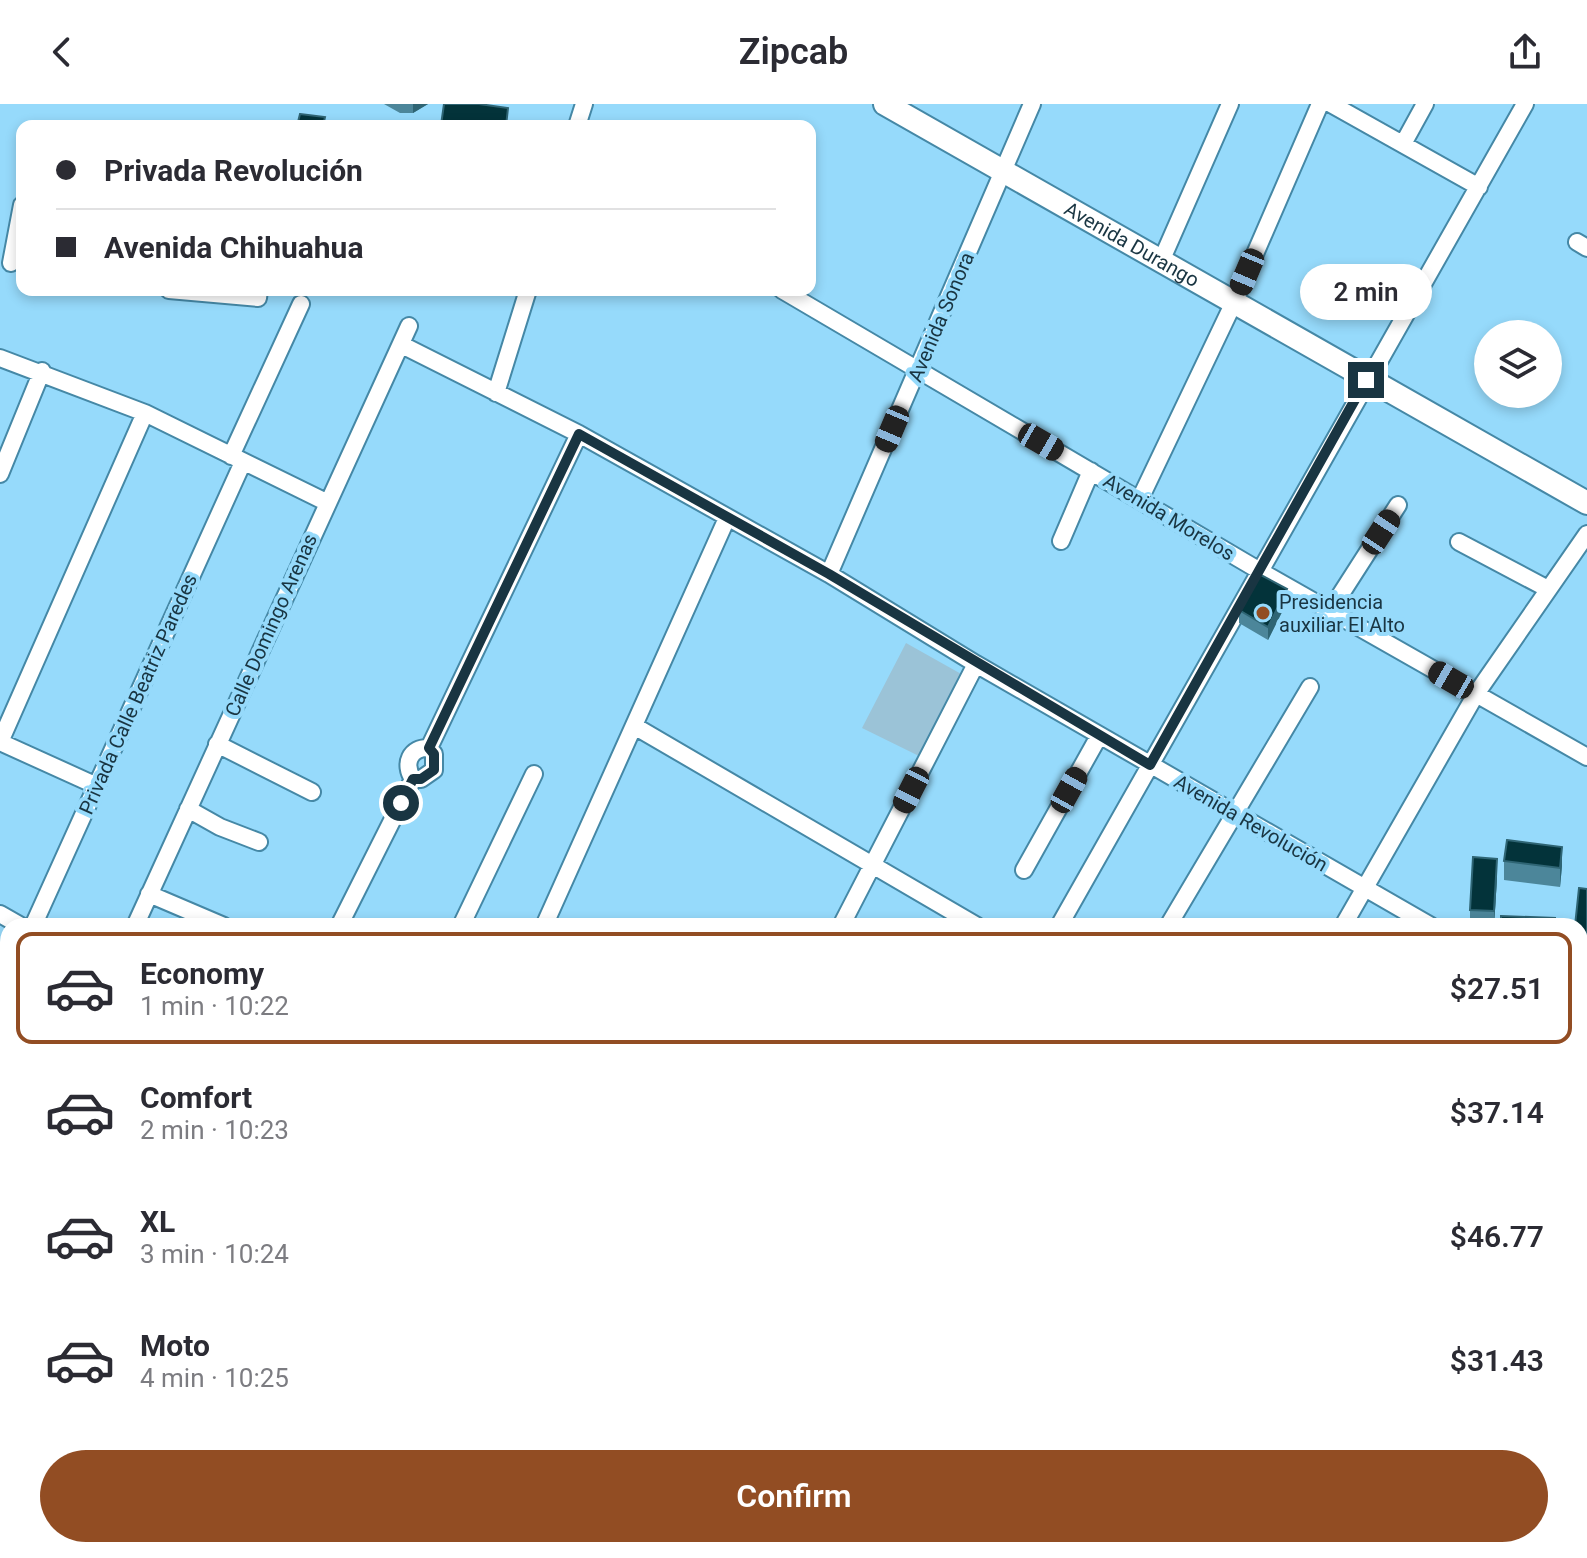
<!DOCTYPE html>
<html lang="en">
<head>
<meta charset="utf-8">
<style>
  :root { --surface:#fff; --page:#f2f2f3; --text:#2b2b33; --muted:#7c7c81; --line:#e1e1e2; --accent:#924d23 }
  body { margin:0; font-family:Roboto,sans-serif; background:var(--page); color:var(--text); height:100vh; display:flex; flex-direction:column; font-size:30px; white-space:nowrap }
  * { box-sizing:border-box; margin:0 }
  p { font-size:26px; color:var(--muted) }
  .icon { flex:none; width:44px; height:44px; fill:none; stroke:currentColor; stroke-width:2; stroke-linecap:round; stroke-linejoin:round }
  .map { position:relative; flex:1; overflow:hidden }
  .sheet { position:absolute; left:0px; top:814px; width:1588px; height:640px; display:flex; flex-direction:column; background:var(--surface); border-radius:24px 24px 0 0; box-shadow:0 4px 12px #0003 }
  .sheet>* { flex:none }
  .top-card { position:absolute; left:16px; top:16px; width:800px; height:176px; border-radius:16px; box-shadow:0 4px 12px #0003; display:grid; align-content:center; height:176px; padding:0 40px; background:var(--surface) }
  .tools { position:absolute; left:1474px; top:216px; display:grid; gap:16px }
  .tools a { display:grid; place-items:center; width:88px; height:88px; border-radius:50%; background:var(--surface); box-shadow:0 4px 12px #0003; font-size:40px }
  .end { position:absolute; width:36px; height:36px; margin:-18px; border:10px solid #193542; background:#fff; box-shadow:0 0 0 4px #fff }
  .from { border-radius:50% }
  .bubble { position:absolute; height:56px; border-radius:28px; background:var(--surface); box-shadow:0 4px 12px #0003; font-size:26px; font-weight:600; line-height:56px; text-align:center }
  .car { position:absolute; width:24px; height:48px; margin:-24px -12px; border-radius:10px; box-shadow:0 0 6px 2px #0007; background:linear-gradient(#222 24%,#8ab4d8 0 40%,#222 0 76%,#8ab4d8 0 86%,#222 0) }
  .top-card b { display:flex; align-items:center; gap:28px; height:76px; font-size:30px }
  .top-card b+b { border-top:2px solid var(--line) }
  .top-card i { width:20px; height:20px; background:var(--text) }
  ul { padding:14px 0 0; list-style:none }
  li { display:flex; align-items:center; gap:24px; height:112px; margin:0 16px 12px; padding:0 24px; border:4px solid transparent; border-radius:16px }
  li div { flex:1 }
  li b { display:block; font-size:30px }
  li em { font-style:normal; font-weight:600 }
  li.current { border-color:var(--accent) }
  li>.icon { width:72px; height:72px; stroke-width:1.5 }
  .button { display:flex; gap:16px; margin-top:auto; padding:16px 40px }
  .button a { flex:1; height:92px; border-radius:48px; background:var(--accent); color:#fff; font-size:32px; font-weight:600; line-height:92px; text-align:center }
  header { display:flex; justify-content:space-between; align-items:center; height:104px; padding:0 40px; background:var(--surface); font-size:36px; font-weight:600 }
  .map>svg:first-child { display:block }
  .green { fill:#9bc3d7 }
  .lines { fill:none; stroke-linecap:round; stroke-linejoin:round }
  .street-casing { stroke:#4588a6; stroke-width:20 }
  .secondary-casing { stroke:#4588a6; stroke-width:26 }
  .street { stroke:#fff; stroke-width:16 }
  .secondary { stroke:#fff; stroke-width:22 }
  .wall { fill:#4c869a }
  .shaded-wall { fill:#2f6574 }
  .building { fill:#03333a; stroke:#2f6574; stroke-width:2 }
  .route { stroke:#193542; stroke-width:10 }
  .poi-dot { fill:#924d23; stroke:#96dafb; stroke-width:3 }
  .labels { text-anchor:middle; stroke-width:8; stroke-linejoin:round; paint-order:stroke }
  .street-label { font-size:20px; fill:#193542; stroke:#96dafb }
  .poi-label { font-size:20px; fill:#193542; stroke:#96dafb; text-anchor:start }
</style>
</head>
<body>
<header><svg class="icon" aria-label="back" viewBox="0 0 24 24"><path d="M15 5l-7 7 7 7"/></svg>Zipcab<svg class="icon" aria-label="share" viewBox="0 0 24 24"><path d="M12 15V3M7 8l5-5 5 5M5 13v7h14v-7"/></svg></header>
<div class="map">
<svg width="1587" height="1454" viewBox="0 0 1587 1454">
  <rect width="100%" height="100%" fill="#96dafb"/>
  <path class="green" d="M906,539L963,571L919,652L862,624Z
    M1036,1446H1205L1213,1454H1029Z"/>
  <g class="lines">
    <defs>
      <path id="street" d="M1331,0L1479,83
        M577,22L584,0
        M1403,40L1425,0
        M1577,138L1587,144
        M1162,155L1230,0
        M11,159L22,101
        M169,186L258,194L259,186
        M782,186L1260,467L1587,653
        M402,241L579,330L829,470L976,560L1431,822
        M0,254L145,309L326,398
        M496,289L528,186
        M231,352L301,200
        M0,370L42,267
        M1140,395L1235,196L1320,0
        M1061,437L1091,367
        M1459,438L1548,485
        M829,470L1032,0
        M1330,507L1398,401
        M636,623L977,822
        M0,638L145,309
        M0,638L97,682
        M217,640L312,688
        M429,644L579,330
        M413,675H421L434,666V650L429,644
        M413,675C403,660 410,643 429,644
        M188,705L220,723L259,738
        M1024,766L1099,632
        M149,790L224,822
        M0,810L21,822
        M33,822L243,358
        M135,822L409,222
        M339,822L413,675
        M461,822L534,670
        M544,822L727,414
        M841,822L976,560
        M1059,822L1525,0
        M1168,822L1310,583
        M1343,822L1476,590L1587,430
        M0,895L8,899
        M1580,908L1587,912
        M1580,957L1587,945
        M0,1028L8,1017
        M1580,1172L1587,1176
        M1580,1390L1587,1378
        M1580,1441L1587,1445
        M28,1454L35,1446
        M679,1454L686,1446
        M1027,1454L1034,1446
        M1306,1454L1310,1446
        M1541,1454L1546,1446"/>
      <g id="secondary">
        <path id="s1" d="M885,0L1587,399"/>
      </g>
    </defs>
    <use href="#street" class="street-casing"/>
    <use href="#secondary" class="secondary-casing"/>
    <use href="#street" class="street"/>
    <use href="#secondary" class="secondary"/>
  </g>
  <path class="wall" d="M384,0H428L413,9H400Z
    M1287,498L1268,536L1239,519V506Z
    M1504,757L1562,762L1560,783L1504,776Z
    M1497,774L1494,822H1470V806Z
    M1587,785V841L1580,840V822Z"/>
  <path class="shaded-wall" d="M413,0H428L413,9Z
    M1287,485V498L1268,536V523Z
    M1562,743V762L1560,783V764Z
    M1497,755V774L1494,822V807Z"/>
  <path class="building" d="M444,0H479L508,4L506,22L441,21Z
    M300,10L325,13L323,22H297Z
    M1259,470L1287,485L1268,523L1239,506Z
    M1507,736L1562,743L1560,764L1504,757Z
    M1473,753L1497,755L1494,807L1470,806Z
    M1579,784L1587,785V828L1580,827V822H1575Z
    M1501,812L1555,814V822H1501Z"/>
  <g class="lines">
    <path class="route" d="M401,699L413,675H421L434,666V650L429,644L579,330L829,470L1150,661L1366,276"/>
  </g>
  <circle class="poi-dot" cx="1263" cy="509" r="8"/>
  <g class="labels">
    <g class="street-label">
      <text dy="7" stroke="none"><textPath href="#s1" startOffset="284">Avenida Durango</textPath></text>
      <text transform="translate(941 213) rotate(-67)" y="7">Avenida Sonora</text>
      <text transform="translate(1169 413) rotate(31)" y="7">Avenida Morelos</text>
      <text transform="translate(271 521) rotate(-66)" y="7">Calle Domingo Arenas</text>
      <text transform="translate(138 590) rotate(-66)" y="7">Privada Calle Beatriz Paredes</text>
      <text transform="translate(1251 719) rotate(30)" y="7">Avenida Revolución</text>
    </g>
    <g class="poi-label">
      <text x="1279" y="505">Presidencia<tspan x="1279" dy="23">auxiliar El Alto</tspan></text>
    </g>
  </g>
</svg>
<div class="tools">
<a><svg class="icon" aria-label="layers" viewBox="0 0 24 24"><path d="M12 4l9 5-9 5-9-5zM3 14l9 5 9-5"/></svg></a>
</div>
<i class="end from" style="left:401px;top:699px"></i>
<i class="end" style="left:1366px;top:276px"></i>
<div class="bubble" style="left:1300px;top:160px;width:132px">2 min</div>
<i class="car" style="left:1247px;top:168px;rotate:203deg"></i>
<i class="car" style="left:892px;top:325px;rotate:203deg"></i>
<i class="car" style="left:1041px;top:338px;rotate:120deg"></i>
<i class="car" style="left:1381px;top:428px;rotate:33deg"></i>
<i class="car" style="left:1451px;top:576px;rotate:300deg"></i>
<i class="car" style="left:911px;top:686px;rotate:207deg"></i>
<i class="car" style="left:1069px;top:686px;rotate:29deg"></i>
<div class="top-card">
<b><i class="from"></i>Privada Revolución</b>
<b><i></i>Avenida Chihuahua</b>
</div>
<section class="sheet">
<ul>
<li class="current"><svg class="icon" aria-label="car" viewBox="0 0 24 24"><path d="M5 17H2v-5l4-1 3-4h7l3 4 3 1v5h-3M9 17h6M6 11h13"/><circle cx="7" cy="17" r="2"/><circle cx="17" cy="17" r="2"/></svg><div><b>Economy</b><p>1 min · 10:22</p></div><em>$27.51</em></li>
<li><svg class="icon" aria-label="car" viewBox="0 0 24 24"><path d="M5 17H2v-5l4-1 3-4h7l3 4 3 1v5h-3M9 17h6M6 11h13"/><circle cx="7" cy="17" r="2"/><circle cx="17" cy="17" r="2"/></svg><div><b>Comfort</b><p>2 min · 10:23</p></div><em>$37.14</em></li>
<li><svg class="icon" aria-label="car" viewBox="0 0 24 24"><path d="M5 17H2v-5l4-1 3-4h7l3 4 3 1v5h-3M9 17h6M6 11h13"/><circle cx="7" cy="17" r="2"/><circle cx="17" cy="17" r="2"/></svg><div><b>XL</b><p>3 min · 10:24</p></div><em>$46.77</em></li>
<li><svg class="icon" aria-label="car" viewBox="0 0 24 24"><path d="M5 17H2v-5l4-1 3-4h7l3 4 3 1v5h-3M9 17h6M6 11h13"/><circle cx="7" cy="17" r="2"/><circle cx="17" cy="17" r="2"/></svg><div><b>Moto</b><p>4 min · 10:25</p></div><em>$31.43</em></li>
</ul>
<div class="button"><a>Confirm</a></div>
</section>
</div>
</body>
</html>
